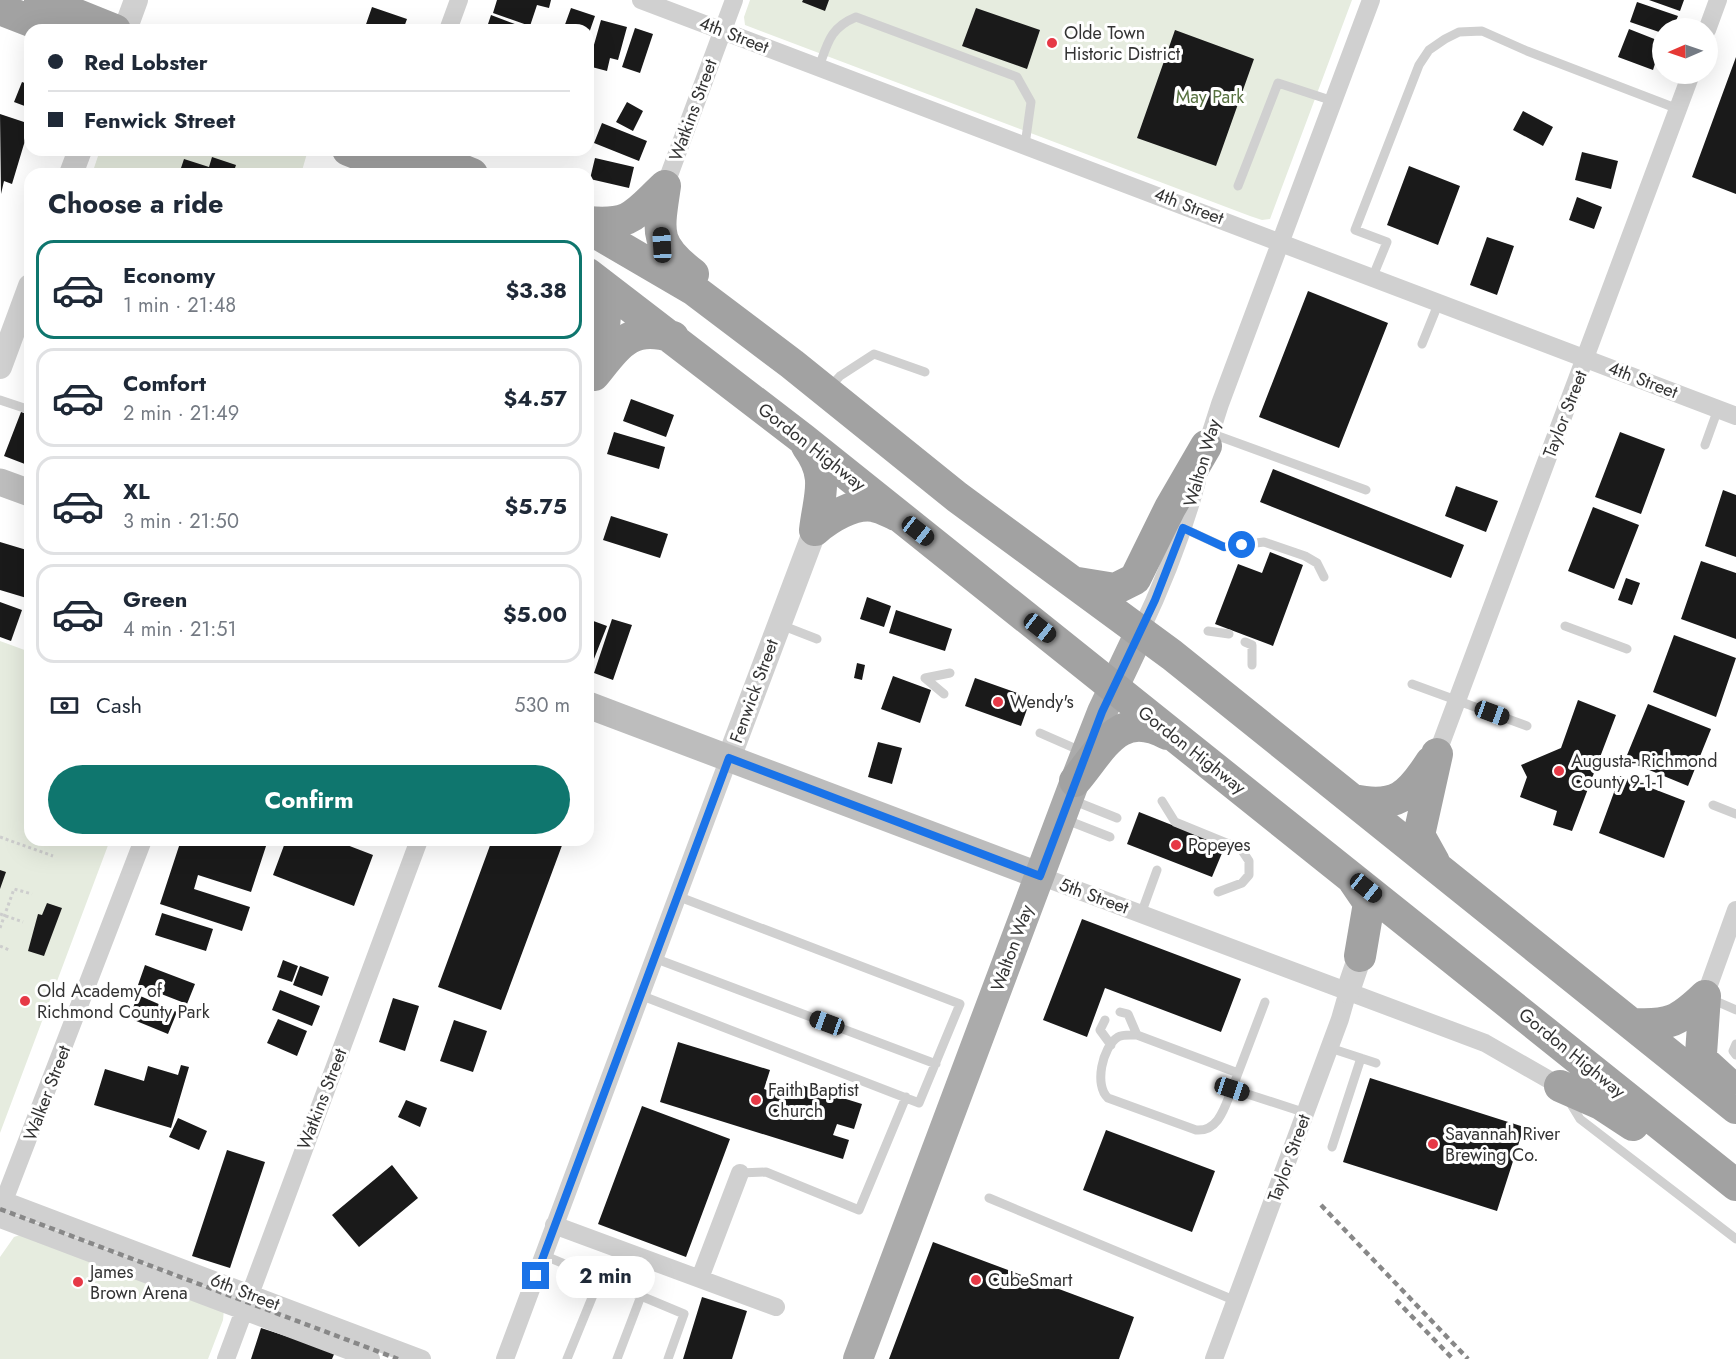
<!DOCTYPE html>
<html lang="en">
<head>
<meta charset="utf-8">
<style>
  :root { --surface:#fff; --page:#f2f2f3; --text:#1f2937; --muted:#747a83; --line:#e0e1e3; --accent:#0f766e }
  body { margin:0; font-family:Jost,sans-serif; background:var(--page); color:var(--text); height:100vh; display:flex; flex-direction:column; font-size:22px; white-space:nowrap }
  * { box-sizing:border-box; margin:0 }
  p { font-size:20px; color:var(--muted) }
  .icon { flex:none; width:33px; height:33px; fill:none; stroke:currentColor; stroke-width:2; stroke-linecap:round; stroke-linejoin:round }
  .map { position:relative; flex:1; overflow:hidden }
  .drawer { position:absolute; left:24px; top:168px; width:570px; height:678px; display:flex; flex-direction:column; background:var(--surface); border-radius:18px; box-shadow:0 6px 24px #0002 }
  .drawer>* { flex:none }
  .banner { position:absolute; left:24px; top:24px; width:570px; height:132px; border-radius:18px; box-shadow:0 6px 24px #0002; display:grid; align-content:center; height:132px; padding:0 24px; background:var(--surface) }
  .needle { width:39px; rotate:268deg }
  .controls { position:absolute; left:1652px; top:18px; display:grid; gap:12px }
  .controls a { display:grid; place-items:center; width:66px; height:66px; border-radius:50%; background:var(--surface); box-shadow:0 6px 24px #0002; font-size:30px }
  .end { position:absolute; width:27px; height:27px; margin:-14px; border:8px solid #1a73e8; background:#fff; box-shadow:0 0 0 3px #fff }
  .from { border-radius:50% }
  .bubble { position:absolute; height:42px; border-radius:21px; background:var(--surface); box-shadow:0 6px 24px #0002; font-size:20px; font-weight:700; line-height:42px; text-align:center }
  .car { position:absolute; width:18px; height:36px; margin:-18px -9px; border-radius:8px; box-shadow:0 0 4px 2px #0007; background:linear-gradient(#222 24%,#8ab4d8 0 40%,#222 0 76%,#8ab4d8 0 86%,#222 0) }
  .banner b { display:flex; align-items:center; gap:21px; height:57px; font-size:22px }
  .banner b+b { border-top:2px solid var(--line) }
  .banner i { width:15px; height:15px; background:var(--text) }
  ul { padding:0; list-style:none }
  li { display:flex; align-items:center; gap:18px; height:99px; margin:0 12px 9px; padding:0 12px; border:3px solid var(--line); border-radius:18px }
  li div { flex:1 }
  li b { display:block; font-size:22px }
  li em { font-style:normal; font-weight:700 }
  li.selected { border-color:var(--accent) }
  li>.icon { width:54px; height:54px; stroke-width:1.5 }
  h2 { padding:0 24px; font-size:27px; line-height:72px }
  .pay { display:flex; align-items:center; gap:15px; height:66px; padding:0 24px; font-size:22px }
  .pay p { margin-inline-start:auto }
  .primary-button { display:flex; gap:12px; margin-top:auto; padding:12px 24px }
  .primary-button a { flex:1; height:69px; border-radius:36px; background:var(--accent); color:#fff; font-size:24px; font-weight:700; line-height:69px; text-align:center }
  .map>svg:first-child { display:block }
  .green { fill:#e6ecdf }
  .building { fill:#1a1a1a }
  .lines { fill:none; stroke-linecap:round; stroke-linejoin:round }
  .path { stroke:#cdcdcd; stroke-width:3; stroke-dasharray:3 3; stroke-linecap:butt }
  .service { stroke:#d0d0d0; stroke-width:9 }
  .minor { stroke:#d0d0d0; stroke-width:18 }
  .tertiary { stroke:#d0d0d0; stroke-width:24 }
  .secondary { stroke:#bdbdbd; stroke-width:27 }
  .primary { stroke:#ababab; stroke-width:30 }
  .trunk { stroke:#a2a2a2; stroke-width:32 }
  .rail { stroke:#888; stroke-width:4.5; stroke-dasharray:6 4.5; stroke-linecap:butt }
  .route { stroke:#1a73e8; stroke-width:8 }
  .poi-dot { fill:#e63946; stroke:#fff; stroke-width:2 }
  .labels { text-anchor:middle; stroke-width:6; stroke-linejoin:round; paint-order:stroke }
  .poi-label { font-size:18px; fill:#333; stroke:#fff; text-anchor:start }
  .street-label { font-size:18px; fill:#333; stroke:#fff }
  .park-label { font-size:18px; fill:#56703f; stroke:#fff }
</style>
</head>
<body>
<div class="map">
<svg width="1736" height="1359" viewBox="0 0 1736 1359">
  <rect width="100%" height="100%" fill="#fff"/>
  <path class="green" d="M750,0H1352L1270,219L1262,220L1250,216L745,25L744,17Z
    M100,150H308L301,174H92Z
    M0,641L30,652V840H110L0,1133Z
    M20,1235L224,1309L223,1320L208,1359H0V1257L14,1237Z"/>
  <path class="building" d="M497,0H551L549,8L537,5L530,26L493,13Z
    M803,0H829L825,11L802,2Z
    M1649,0H1684L1680,11Z
    M1637,2L1678,16L1673,28H1662V33L1630,22Z
    M372,7L407,19L403,30H364Z
    M571,8L595,16L588,36V30H563Z
    M976,8L1040,30L1027,69L962,46Z
    M491,15L531,30H486Z
    M601,20L627,27L618,60L610,58L607,71L588,66Z
    M635,28L653,34L640,73L622,67Z
    M1629,29L1662,42L1653,70L1618,57Z
    M1175,30L1254,59L1216,166L1137,138Z
    M1736,57V194L1692,177Z
    M22,82L30,85V108L14,102Z
    M627,102L643,111L633,131L616,122Z
    M1523,111L1553,127L1543,146L1513,130Z
    M0,114L30,124L12,184L4,181L1,194Z
    M602,123L647,141L639,161L594,143Z
    M1582,152L1618,161L1611,189L1575,180Z
    M212,157L236,165L233,174H179L184,159L209,167Z
    M595,158L634,167L629,188L590,179Z
    M1409,166L1460,186L1438,245L1387,225Z
    M1577,197L1602,207L1594,229L1569,220Z
    M1487,237L1514,246L1497,295L1470,285Z
    M1308,291L1388,323L1339,448L1259,417Z
    M631,399L674,415L666,437L623,421Z
    M21,412L30,415V466L4,456Z
    M614,432L665,447L659,469L607,454Z
    M1620,432L1665,449L1641,514L1595,497Z
    M1273,469L1464,545L1451,578L1260,502Z
    M1456,486L1498,501L1486,532L1445,516Z
    M1723,490L1736,495V557L1705,546Z
    M1593,507L1639,525L1614,589L1568,571Z
    M611,516L668,534L660,558L603,540Z
    M0,542L30,551V599L0,590Z
    M1270,552L1303,565L1273,646L1215,624L1238,564L1262,573Z
    M1701,561L1736,573V639L1681,619Z
    M1626,578L1640,583L1632,605L1618,600Z
    M867,597L891,606L884,627L860,619Z
    M0,602L22,610L11,641L0,637Z
    M896,610L952,629L945,651L889,633Z
    M588,619L607,626L590,669L588,668Z
    M612,619L632,625L613,680L594,673Z
    M1674,635L1736,658L1716,717L1653,692Z
    M857,663L865,665L862,680L854,678Z
    M893,676L931,690L920,723L881,709Z
    M975,678L1031,698L1021,726L965,706Z
    M1578,700L1616,715L1572,831L1553,825L1557,811L1520,797L1527,777L1521,765L1561,748Z
    M1648,704L1711,729L1688,786L1625,760Z
    M878,742L902,748L892,784L868,777Z
    M1620,776L1685,801L1664,858L1599,833Z
    M1139,812L1225,846L1212,877L1127,844Z
    M181,840H268L251,892L198,875L194,889L250,907L242,931L160,904Z
    M286,840H334L373,855L354,906L273,875Z
    M492,840H564L501,1010L438,987Z
    M0,870L6,872L0,889Z
    M47,903L62,908L44,956L28,951L38,914L42,915Z
    M162,913L213,929L206,951L155,935Z
    M1082,919L1241,979L1221,1032L1105,988L1087,1037L1043,1020Z
    M283,960L298,966L292,982L277,977Z
    M145,965L195,984L187,1004L138,985Z
    M300,966L329,977L322,996L293,985Z
    M280,990L320,1006L312,1026L272,1010Z
    M138,995L177,1012L168,1034L129,1018Z
    M393,998L419,1006L405,1051L379,1042Z
    M278,1019L307,1031L297,1056L267,1043Z
    M454,1020L487,1031L473,1072L440,1061Z
    M678,1042L770,1070L764,1089L794,1099L798,1084L862,1104L854,1129L837,1124L833,1135L849,1140L843,1159L660,1102Z
    M181,1065L189,1067L171,1128L94,1105L105,1069L144,1081L148,1066L178,1075Z
    M1370,1078L1524,1127L1497,1211L1343,1162Z
    M406,1100L427,1108L420,1127L398,1117Z
    M642,1106L730,1139L686,1257L598,1224Z
    M178,1118L207,1131L199,1150L169,1137Z
    M1106,1130L1215,1171L1192,1232L1083,1190Z
    M227,1150L265,1162L230,1268L192,1256Z
    M392,1165L418,1198L359,1247L332,1215Z
    M933,1242L1134,1317L1119,1359H889Z
    M702,1297L747,1311L732,1359H683Z
    M261,1328L335,1352L332,1359H251Z"/>
  <g class="lines">
    <path class="path" d="M0,837L53,856
      M0,914L23,922
      M0,928L14,889L32,894
      M0,946L9,950"/>
    <path class="service" d="M819,67C828,42 830,28 856,17L1017,77L1031,102L1025,145
      M1238,186L1278,83L1333,101
      M1373,276L1387,242L1355,230L1419,65L1429,50L1445,39L1459,32L1482,31L1527,51L1678,109
      M1422,344L1439,302
      M830,387L840,376L874,354L925,372
      M0,400L30,410
      M1210,433L1366,490
      M1705,445L1718,409
      M1183,528L1224,547L1264,542L1305,556L1317,563L1324,577
      M781,625L817,639
      M1565,626L1627,649
      M1208,631L1229,634
      M1245,642L1252,645V665
      M925,678L950,673
      M925,678L944,694
      M1412,684L1527,726
      M1040,733L1081,751
      M1072,800L1117,818
      M1162,801L1175,822L1241,849L1249,861V875L1242,883L1218,892
      M1713,805L1736,814
      M1064,819L1110,837
      M1141,914L1157,870
      M654,958L936,1064
      M640,995L919,1103L960,1004L677,896
      M1711,999L1736,1010
      M1265,1002L1232,1089L1306,1113
      M1120,1012L1128,1014L1137,1035
      M1105,1020L1100,1030L1111,1045
      M1736,1044L1733,1051L1736,1055
      M1330,1048L1376,1063
      M1232,1089C1225,1106 1219,1132 1196,1130L1108,1098C1094,1086 1102,1047 1118,1037C1123,1034 1131,1035 1137,1035L1238,1073
      M1569,1101L1580,1119L1736,1239
      M1332,1147L1361,1058
      M740,1173L766,1172L859,1210L906,1097
      M989,1198L1236,1301
      M543,1255L684,1314L668,1359
      M567,1359L600,1278
      M617,1359L641,1296"/>
    <path class="minor" d="M641,0L1736,416
      M448,30L459,0
      M1707,30L1718,0
      M665,186L734,0
      M1204,454L1220,404L1371,0
      M1140,632C1163,584 1183,533 1197,481
      M1437,754L1691,74
      M1040,876L1485,1043L1560,1086
      M1705,996L1736,910
      M0,1199L422,1359
      M0,1211L143,840
      M0,1219L371,1359
      M554,1225L776,1307
      M700,1278L740,1173
      M226,1359L419,840
      M505,1359L729,758
      M1214,1359L1340,1019L1348,991"/>
    <path class="tertiary" d="M125,30L136,0
      M71,174L80,150
      M0,367L30,286
      M729,758L815,530
      M1348,991L1360,956"/>
    <path class="secondary" d="M0,482L30,493
      M588,705L1040,876"/>
    <path class="primary" d="M858,1359L1075,781L1102,712L1140,632"/>
    <path class="trunk" d="M40,0L115,30
      M0,9L54,30
      M348,150L408,174
      M413,150L472,174
      M665,186C658,233 654,244 693,274
      M588,222C632,226 635,214 665,186
      M588,228L694,290L792,364L957,497L1172,655L1736,1108
      M588,274L803,439L1736,1185
      M588,277C592,282 598,287 601,292C612,315 597,352 594,375
      M594,375C619,344 631,324 673,337
      M807,446C830,477 819,495 815,530
      M815,530C829,518 853,503 873,506C881,507 889,512 896,515
      M1078,583L1115,589L1135,579L1170,508L1206,446
      M1075,781C1103,748 1119,708 1167,734
      M1353,800C1396,809 1409,796 1431,762
      M1434,862L1419,835L1437,754
      M1354,881L1369,903L1360,956
      M1705,996L1701,1054L1703,1061L1726,1082
      M1633,1024C1669,1026 1679,1021 1705,996
      M1560,1086L1601,1104L1633,1125"/>
    <path class="rail" d="M1321,1205L1468,1359
      M0,1209L398,1359
      M1396,1300L1453,1359"/>
  </g>
  <g class="lines">
    <path class="route" d="M536,1276L729,758L1040,876L1102,712L1155,600L1183,528L1224,547L1242,545"/>
  </g>
  <g class="poi-dot">
    <circle cx="1052" cy="43" r="6"/>
    <circle cx="998" cy="702" r="6"/>
    <circle cx="1559" cy="771" r="6"/>
    <circle cx="1176" cy="845" r="6"/>
    <circle cx="25" cy="1001" r="6"/>
    <circle cx="756" cy="1100" r="6"/>
    <circle cx="1433" cy="1144" r="6"/>
    <circle cx="976" cy="1280" r="6"/>
    <circle cx="78" cy="1282" r="6"/>
  </g>
  <g class="labels">
    <g class="poi-label">
      <text x="1064" y="39">Olde Town<tspan x="1064" dy="21">Historic District</tspan></text>
      <text x="1010" y="708">Wendy's</text>
      <text x="1571" y="767">Augusta- Richmond<tspan x="1571" dy="21">County 9-1-1</tspan></text>
      <text x="1188" y="851">Popeyes</text>
      <text x="37" y="997">Old Academy of<tspan x="37" dy="21">Richmond County Park</tspan></text>
      <text x="768" y="1096">Faith Baptist<tspan x="768" dy="21">Church</tspan></text>
      <text x="1445" y="1140">Savannah River<tspan x="1445" dy="21">Brewing Co.</tspan></text>
      <text x="90" y="1278">James<tspan x="90" dy="21">Brown Arena</tspan></text>
      <text x="988" y="1286">CubeSmart</text>
    </g>
    <g class="street-label">
      <text transform="translate(734 35) rotate(21)" y="6">4th Street</text>
      <text transform="translate(693 110) rotate(-70)" y="6">Watkins Street</text>
      <text transform="translate(1189 206) rotate(21)" y="6">4th Street</text>
      <text transform="translate(1643 380) rotate(21)" y="6">4th Street</text>
      <text transform="translate(1565 414) rotate(-69)" y="6">Taylor Street</text>
      <text transform="translate(812 447) rotate(38)" y="6">Gordon Highway</text>
      <text transform="translate(1202 463) rotate(-74)" y="6">Walton Way</text>
      <text transform="translate(754 691) rotate(-70)" y="6">Fenwick Street</text>
      <text transform="translate(1192 750) rotate(38)" y="6">Gordon Highway</text>
      <text transform="translate(1094 896) rotate(20)" y="6">5th Street</text>
      <text transform="translate(1012 948) rotate(-70)" y="6">Walton Way</text>
      <text transform="translate(1572 1053) rotate(39)" y="6">Gordon Highway</text>
      <text transform="translate(47 1093) rotate(-69)" y="6">Walker Street</text>
      <text transform="translate(322 1099) rotate(-69)" y="6">Watkins Street</text>
      <text transform="translate(1289 1158) rotate(-70)" y="6">Taylor Street</text>
      <text transform="translate(245 1292) rotate(21)" y="6">6th Street</text>
    </g>
    <g class="park-label">
      <text x="1210" y="103">May Park</text>
    </g>
  </g>
</svg>
<div class="controls">
<a><svg class="needle" viewBox="-14 -14 28 28"><path d="M0-13l5 13h-10z" fill="#e53935"/><path d="M0 13l5-13h-10z" fill="#747a83"/></svg></a>
</div>
<i class="end from" style="left:1242px;top:545px"></i>
<i class="end" style="left:536px;top:1276px"></i>
<div class="bubble" style="left:556px;top:1256px;width:99px">2 min</div>
<i class="car" style="left:662px;top:245px;rotate:357deg"></i>
<i class="car" style="left:918px;top:531px;rotate:128deg"></i>
<i class="car" style="left:1040px;top:628px;rotate:128deg"></i>
<i class="car" style="left:1492px;top:713px;rotate:110deg"></i>
<i class="car" style="left:1366px;top:888px;rotate:129deg"></i>
<i class="car" style="left:827px;top:1023px;rotate:290deg"></i>
<i class="car" style="left:1232px;top:1089px;rotate:108deg"></i>
<div class="banner">
<b><i class="from"></i>Red Lobster</b>
<b><i></i>Fenwick Street</b>
</div>
<section class="drawer">
<h2>Choose a ride</h2>
<ul>
<li class="selected"><svg class="icon" aria-label="car" viewBox="0 0 24 24"><path d="M5 17H2v-5l4-1 3-4h7l3 4 3 1v5h-3M9 17h6M6 11h13"/><circle cx="7" cy="17" r="2"/><circle cx="17" cy="17" r="2"/></svg><div><b>Economy</b><p>1 min · 21:48</p></div><em>$3.38</em></li>
<li><svg class="icon" aria-label="car" viewBox="0 0 24 24"><path d="M5 17H2v-5l4-1 3-4h7l3 4 3 1v5h-3M9 17h6M6 11h13"/><circle cx="7" cy="17" r="2"/><circle cx="17" cy="17" r="2"/></svg><div><b>Comfort</b><p>2 min · 21:49</p></div><em>$4.57</em></li>
<li><svg class="icon" aria-label="car" viewBox="0 0 24 24"><path d="M5 17H2v-5l4-1 3-4h7l3 4 3 1v5h-3M9 17h6M6 11h13"/><circle cx="7" cy="17" r="2"/><circle cx="17" cy="17" r="2"/></svg><div><b>XL</b><p>3 min · 21:50</p></div><em>$5.75</em></li>
<li><svg class="icon" aria-label="car" viewBox="0 0 24 24"><path d="M5 17H2v-5l4-1 3-4h7l3 4 3 1v5h-3M9 17h6M6 11h13"/><circle cx="7" cy="17" r="2"/><circle cx="17" cy="17" r="2"/></svg><div><b>Green</b><p>4 min · 21:51</p></div><em>$5.00</em></li>
</ul>
<div class="pay"><svg class="icon" aria-label="cash" viewBox="0 0 24 24"><path d="M3 7h18v10H3z"/><circle cx="12" cy="12" r="2"/></svg>Cash<p>530 m</p></div>
<div class="primary-button"><a>Confirm</a></div>
</section>
</div>
</body>
</html>
